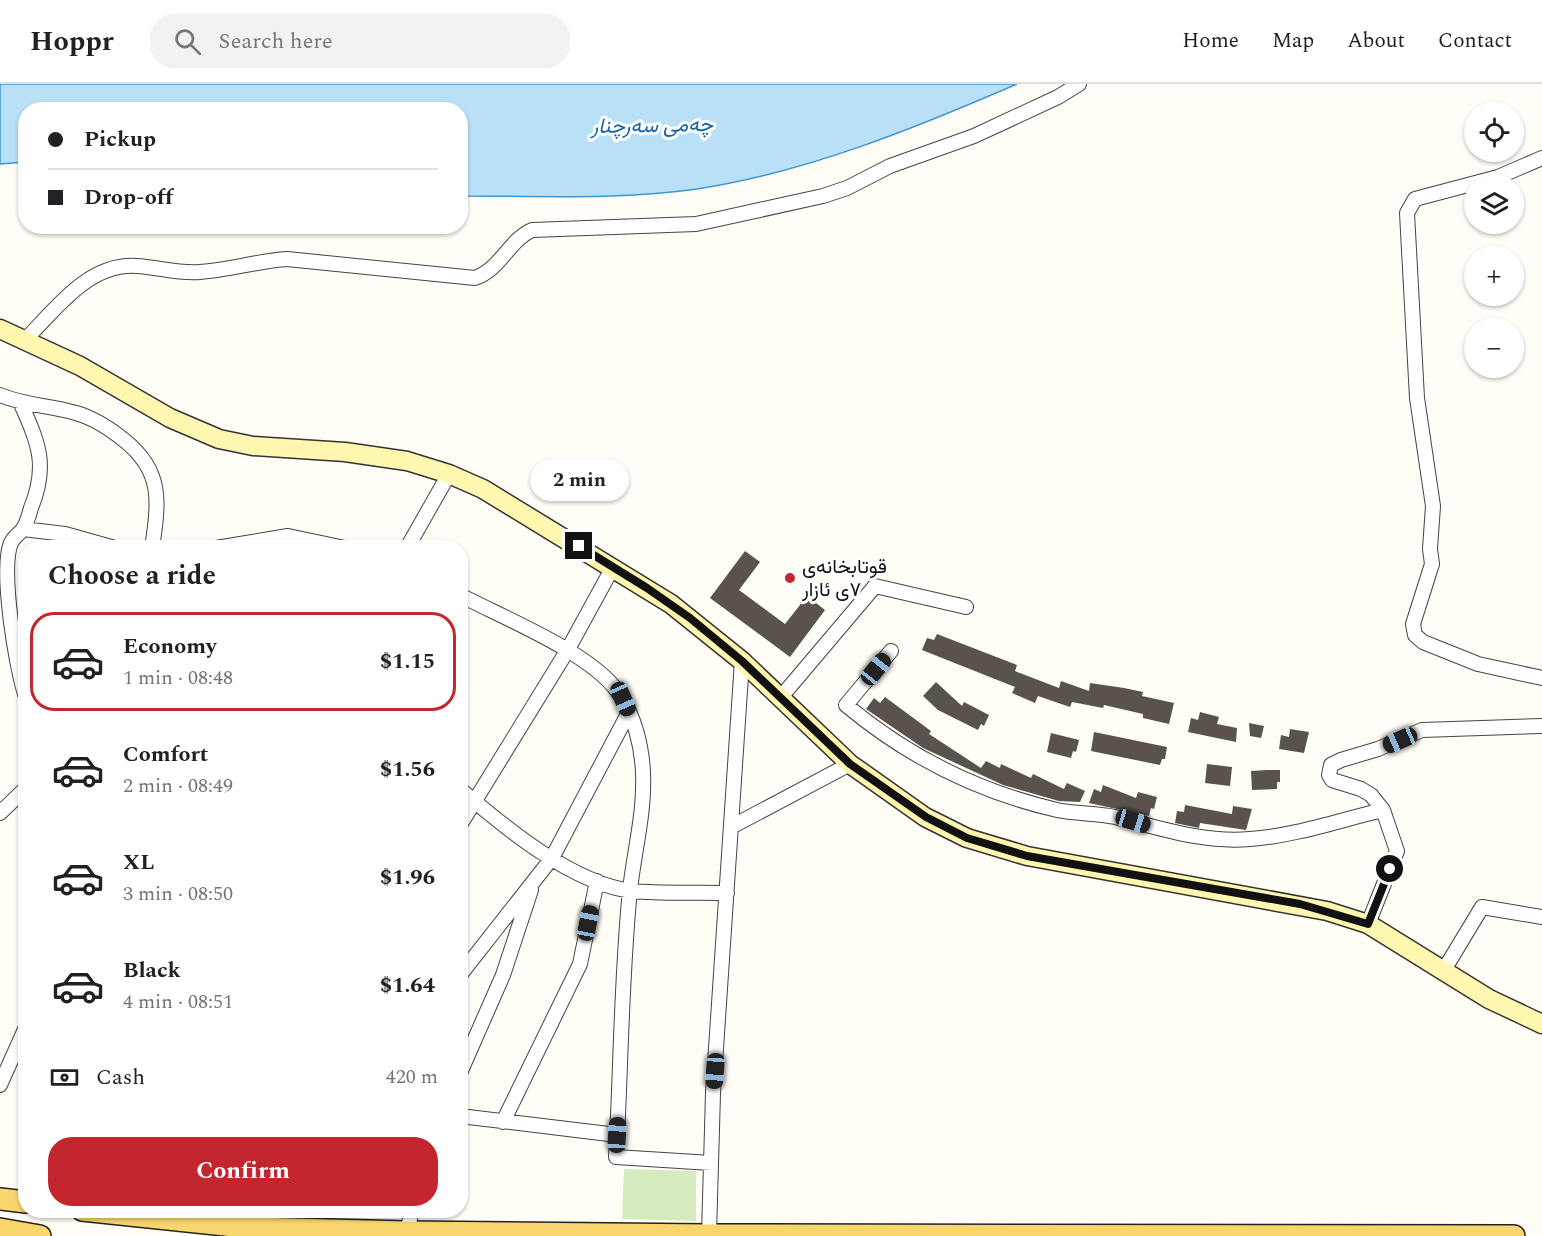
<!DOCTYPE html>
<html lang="en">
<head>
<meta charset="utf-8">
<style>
  :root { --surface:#fff; --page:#f2f2f2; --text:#202124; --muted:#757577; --line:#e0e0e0; --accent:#c4262e }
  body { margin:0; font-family:Spectral,Vazirmatn,serif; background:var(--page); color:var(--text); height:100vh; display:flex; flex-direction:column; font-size:22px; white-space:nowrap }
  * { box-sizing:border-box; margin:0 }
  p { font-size:20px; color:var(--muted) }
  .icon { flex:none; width:33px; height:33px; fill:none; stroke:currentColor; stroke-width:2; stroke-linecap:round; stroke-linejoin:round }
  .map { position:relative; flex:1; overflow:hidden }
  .drawer { position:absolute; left:18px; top:456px; width:450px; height:678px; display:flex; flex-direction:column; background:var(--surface); border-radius:24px; box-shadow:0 2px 4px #0004 }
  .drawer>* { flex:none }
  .hud { position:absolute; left:18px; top:18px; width:450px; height:132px; border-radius:24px; box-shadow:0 2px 4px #0004; display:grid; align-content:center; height:132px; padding:0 30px; background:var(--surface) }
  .tools { position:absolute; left:1464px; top:18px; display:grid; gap:12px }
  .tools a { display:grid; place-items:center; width:60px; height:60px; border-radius:50%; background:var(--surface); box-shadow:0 2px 4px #0004; font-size:30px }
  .end { position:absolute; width:27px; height:27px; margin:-14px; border:8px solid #111; background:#fff; box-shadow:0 0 0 3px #fff }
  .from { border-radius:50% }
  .bubble { position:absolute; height:42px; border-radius:21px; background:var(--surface); box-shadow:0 2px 4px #0004; font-size:20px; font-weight:700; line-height:42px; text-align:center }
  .car { position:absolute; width:18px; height:36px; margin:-18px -9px; border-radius:8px; box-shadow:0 0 4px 2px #0007; background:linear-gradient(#222 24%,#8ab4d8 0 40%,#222 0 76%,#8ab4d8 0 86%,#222 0) }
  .hud b { display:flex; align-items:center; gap:21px; height:57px; font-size:22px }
  .hud b+b { border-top:2px solid var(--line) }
  .hud i { width:15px; height:15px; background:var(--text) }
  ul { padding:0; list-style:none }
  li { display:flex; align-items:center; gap:18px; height:99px; margin:0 12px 9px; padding:0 18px; border:3px solid transparent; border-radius:24px }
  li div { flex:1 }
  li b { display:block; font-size:22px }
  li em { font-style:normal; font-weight:700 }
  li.active { border-color:var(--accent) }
  li>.icon { width:54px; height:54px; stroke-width:1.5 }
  h2 { padding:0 30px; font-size:27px; line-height:72px }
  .pay { display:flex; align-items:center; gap:15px; height:66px; padding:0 30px; font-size:22px }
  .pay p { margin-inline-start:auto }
  .primary-button { display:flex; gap:12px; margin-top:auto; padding:12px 30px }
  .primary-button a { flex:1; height:69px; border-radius:24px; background:var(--accent); color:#fff; font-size:24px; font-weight:700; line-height:69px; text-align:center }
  header { display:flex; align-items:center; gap:36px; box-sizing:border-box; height:84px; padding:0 30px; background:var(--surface); border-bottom:2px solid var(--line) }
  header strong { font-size:28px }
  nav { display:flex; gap:33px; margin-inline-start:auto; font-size:21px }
  .search { width:420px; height:54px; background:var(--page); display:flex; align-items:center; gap:15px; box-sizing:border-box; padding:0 21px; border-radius:24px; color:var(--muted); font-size:22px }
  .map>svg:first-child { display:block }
  .green { fill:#d5ebbd }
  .water { fill:#b9e0f7; stroke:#3f96cf; stroke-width:1.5 }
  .building { fill:#5a524d }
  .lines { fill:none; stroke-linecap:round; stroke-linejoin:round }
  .street-casing { stroke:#444; stroke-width:16 }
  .secondary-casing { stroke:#333; stroke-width:21 }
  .primary-casing { stroke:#222; stroke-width:24 }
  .street { stroke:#fff; stroke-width:14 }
  .secondary { stroke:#fff6b0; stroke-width:18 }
  .primary { stroke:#f9d66b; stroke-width:21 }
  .route { stroke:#111; stroke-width:8 }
  .poi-dot { fill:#c4262e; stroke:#fff; stroke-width:2 }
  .labels { text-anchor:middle; stroke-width:6; stroke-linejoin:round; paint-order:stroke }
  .poi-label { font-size:20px; fill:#111; stroke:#fff; text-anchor:start }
  .water-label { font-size:21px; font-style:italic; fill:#1768a6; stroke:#fff }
</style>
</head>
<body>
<header>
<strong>Hoppr</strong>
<div class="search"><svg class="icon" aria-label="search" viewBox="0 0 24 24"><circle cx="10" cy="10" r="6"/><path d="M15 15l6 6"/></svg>Search here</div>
<nav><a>Home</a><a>Map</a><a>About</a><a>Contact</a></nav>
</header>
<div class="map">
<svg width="1542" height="1152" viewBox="0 0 1542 1152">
  <rect width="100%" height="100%" fill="#fffdf5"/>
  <path class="green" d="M624,1085L696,1087V1137L622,1135Z"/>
  <path class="water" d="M0,0H1017C915,44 808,88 697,105C620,116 539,112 461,112L460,26H26L25,78L0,80Z"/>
  <path class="building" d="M745,467L760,478L739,506L785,540L807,512L825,526L790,573L710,514Z
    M937,550L1017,581L1015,587L1059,604L1061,597L1089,607L1090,599L1124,604L1143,608L1142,612L1174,619L1169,640L1143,634V630L1104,621L1103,624L1072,618L1070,623L1038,612L1035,619L1012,609L1015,603L922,566L927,554L934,556Z
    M936,598L962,622L964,618L989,631L984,642L981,640L978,646L938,626L923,612Z
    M885,613L931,647L929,650L981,684L986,677L1000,684L1001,680L1031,694L1033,690L1064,705L1067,699L1085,707L1080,718L1059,717L1003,701L923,664L866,625L874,614L880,619Z
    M1200,628L1219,633L1217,640L1237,644L1236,658L1188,648L1191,634L1198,636Z
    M1249,639L1264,642L1261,654L1250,652Z
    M1290,645L1309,648L1304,669L1279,665L1281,651L1289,653Z
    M1094,648L1167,663L1165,675H1162L1160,681L1091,667Z
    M1051,649L1079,656L1076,668L1073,667L1071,674L1047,668Z
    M1207,680L1232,683L1230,702L1205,699Z
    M1267,686H1280V698H1277V705L1252,706L1251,687Z
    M1103,701L1136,714L1138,708L1157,713L1154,725L1151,724L1149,732L1089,719L1094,705L1101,708Z
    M1185,721L1232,730L1233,722L1252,725L1246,746L1200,739L1199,744L1175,739L1177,727L1184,728Z"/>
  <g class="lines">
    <defs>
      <path id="street" d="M1542,74L1498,93L1415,115L1407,129L1417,314L1433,422L1430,465L1432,480L1413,540L1415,551L1423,558L1478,580L1542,594
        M25,256C55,226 88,179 136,182C158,183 178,190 200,188C230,186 257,177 287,175L475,194C501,185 508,157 532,146L696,140L823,112L847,104L890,82L974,52L1058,13L1079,0
        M0,311C26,322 50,321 76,329C94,334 109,344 124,356C163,387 159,417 152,464
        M21,320C39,360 48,382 31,424C29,431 27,439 23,445C19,450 13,454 11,459C0,485 16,585 26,613
        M23,445L65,450L115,464
        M216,464L288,452L345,464
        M407,464L449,390
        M460,511C504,534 591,569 618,608C634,630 642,662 643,689C645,728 634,768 630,806C621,895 621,985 616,1073L711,1079
        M891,567L846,621C907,672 979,708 1057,726C1076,730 1096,729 1115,733C1161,744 1202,759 1250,755C1294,752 1340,736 1383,726L1397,767L1368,840
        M781,613L875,502L966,523
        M460,705C504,743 573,800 632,807C663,810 696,808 727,809
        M1383,726L1371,711L1361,705L1332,696L1329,691L1331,681L1341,676L1378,665L1422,646L1542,642
        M0,729L26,704
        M460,741L567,567L613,483
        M731,743L850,680
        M1444,886L1482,823L1542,833
        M460,891L552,774L629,628
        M460,989L503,891L531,806
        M0,1001L26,943
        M460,1032L617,1051
        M503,1038L580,880L597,797
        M253,1144L256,1126
        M407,1148L412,1126
        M709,1151L713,1009L742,577"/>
      <path id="secondary" d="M0,245L80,282L170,334L219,355L253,362L345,368L407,377L449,390L483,405L671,520L742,577L850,680L925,733L967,754L1027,772L1327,827L1368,840L1489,915L1542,940"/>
      <path id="primary" d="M0,1115L26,1118
        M82,1126L253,1144L407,1148L709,1151L1514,1152
        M0,1145L40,1152"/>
    </defs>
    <use href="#street" class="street-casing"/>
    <use href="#secondary" class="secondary-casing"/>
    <use href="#primary" class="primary-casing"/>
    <use href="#street" class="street"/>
    <use href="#secondary" class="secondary"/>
    <use href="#primary" class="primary"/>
  </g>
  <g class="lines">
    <path class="route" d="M579,462L647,504L690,534L742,577L850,680L926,733L967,754L1027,772L1300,820L1368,840L1390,785"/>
  </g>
  <circle class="poi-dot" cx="790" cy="494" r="6"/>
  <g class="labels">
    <g class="poi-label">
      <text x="802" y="489">قوتابخانەی<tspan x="802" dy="23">٧ی ئازار</tspan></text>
    </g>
    <g class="water-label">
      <text transform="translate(652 41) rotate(-1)" y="7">چەمی سەرچنار</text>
    </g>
  </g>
</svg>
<div class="tools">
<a><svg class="icon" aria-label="locate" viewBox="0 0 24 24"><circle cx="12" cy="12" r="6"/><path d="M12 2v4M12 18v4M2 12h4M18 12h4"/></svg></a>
<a><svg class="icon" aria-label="layers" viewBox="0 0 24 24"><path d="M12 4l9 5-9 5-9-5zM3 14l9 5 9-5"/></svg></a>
<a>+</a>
<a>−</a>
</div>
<i class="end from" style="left:1390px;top:785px"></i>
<i class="end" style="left:579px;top:462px"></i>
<div class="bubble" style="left:530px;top:375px;width:99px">2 min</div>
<i class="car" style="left:876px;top:585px;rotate:39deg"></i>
<i class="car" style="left:623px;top:615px;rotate:156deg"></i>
<i class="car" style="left:1400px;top:656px;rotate:246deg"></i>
<i class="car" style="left:1133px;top:737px;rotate:107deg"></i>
<i class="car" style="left:588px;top:839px;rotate:11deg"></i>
<i class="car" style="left:715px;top:987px;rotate:184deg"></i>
<i class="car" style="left:617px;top:1051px;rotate:3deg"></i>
<div class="hud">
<b><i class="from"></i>Pickup</b>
<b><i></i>Drop-off</b>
</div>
<section class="drawer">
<h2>Choose a ride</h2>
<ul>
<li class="active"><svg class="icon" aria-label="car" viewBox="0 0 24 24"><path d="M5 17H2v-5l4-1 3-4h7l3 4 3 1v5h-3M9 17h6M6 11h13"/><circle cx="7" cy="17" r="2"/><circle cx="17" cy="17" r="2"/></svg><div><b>Economy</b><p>1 min · 08:48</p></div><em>$1.15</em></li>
<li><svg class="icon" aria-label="car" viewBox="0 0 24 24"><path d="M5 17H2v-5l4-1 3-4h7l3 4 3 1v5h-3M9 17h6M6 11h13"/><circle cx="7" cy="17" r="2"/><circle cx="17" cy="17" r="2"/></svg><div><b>Comfort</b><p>2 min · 08:49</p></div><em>$1.56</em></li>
<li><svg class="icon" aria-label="car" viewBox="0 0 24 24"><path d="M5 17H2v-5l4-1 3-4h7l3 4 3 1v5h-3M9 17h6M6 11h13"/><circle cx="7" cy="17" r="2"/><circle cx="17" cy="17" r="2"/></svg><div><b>XL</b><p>3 min · 08:50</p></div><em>$1.96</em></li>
<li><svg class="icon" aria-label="car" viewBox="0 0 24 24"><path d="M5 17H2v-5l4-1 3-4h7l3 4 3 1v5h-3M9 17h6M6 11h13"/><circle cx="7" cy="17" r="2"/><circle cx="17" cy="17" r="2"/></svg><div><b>Black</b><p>4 min · 08:51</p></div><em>$1.64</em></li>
</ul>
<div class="pay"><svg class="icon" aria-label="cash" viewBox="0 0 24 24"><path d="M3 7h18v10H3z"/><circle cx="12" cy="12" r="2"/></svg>Cash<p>420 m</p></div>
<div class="primary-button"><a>Confirm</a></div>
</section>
</div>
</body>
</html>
